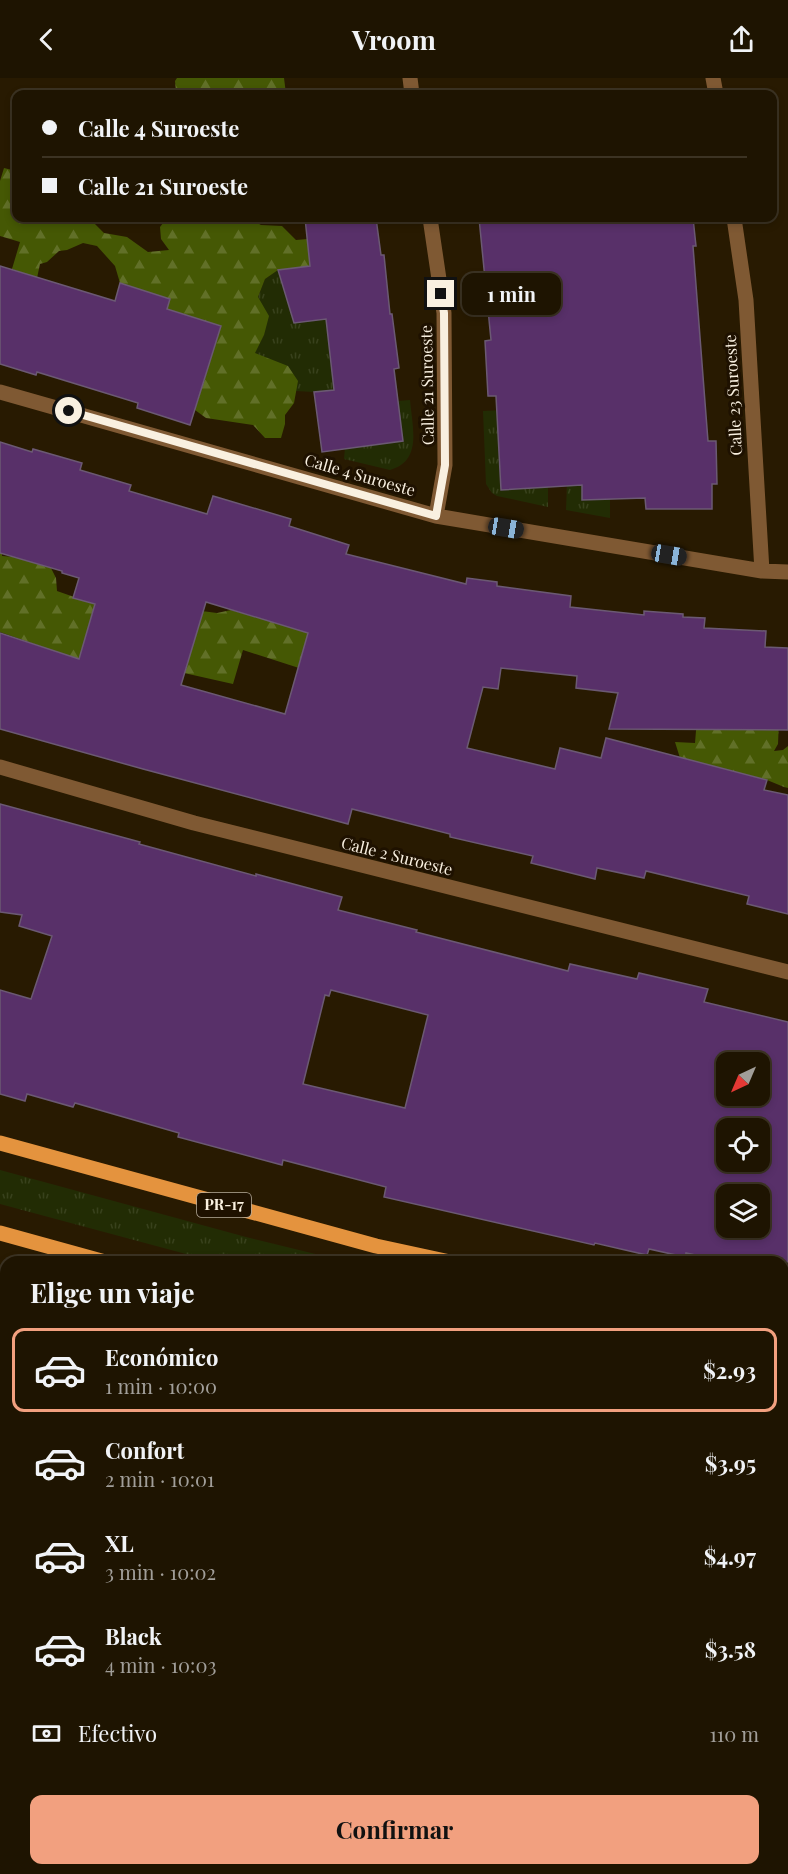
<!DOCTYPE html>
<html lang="es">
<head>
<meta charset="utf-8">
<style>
  :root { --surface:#1e1401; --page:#2b2110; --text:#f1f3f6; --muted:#a19e99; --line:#3c3323; --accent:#f2a07f }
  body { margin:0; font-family:"Playfair Display",serif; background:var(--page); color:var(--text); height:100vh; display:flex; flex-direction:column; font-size:22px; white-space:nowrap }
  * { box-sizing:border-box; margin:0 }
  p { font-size:20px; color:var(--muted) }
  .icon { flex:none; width:33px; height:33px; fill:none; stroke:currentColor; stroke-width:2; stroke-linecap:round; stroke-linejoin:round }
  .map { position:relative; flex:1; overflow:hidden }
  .side { position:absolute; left:0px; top:1178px; width:789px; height:620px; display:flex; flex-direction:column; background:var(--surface); border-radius:18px 18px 0 0; box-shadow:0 3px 9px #0003,0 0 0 2px var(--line) }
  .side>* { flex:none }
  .hud { position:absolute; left:12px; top:12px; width:765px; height:132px; border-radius:12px; box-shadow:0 3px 9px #0003,0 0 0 2px var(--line); display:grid; align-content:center; height:132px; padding:0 30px; background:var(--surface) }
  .needle { width:39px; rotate:224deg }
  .buttons { position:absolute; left:716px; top:974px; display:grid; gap:12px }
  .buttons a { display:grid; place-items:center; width:54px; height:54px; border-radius:12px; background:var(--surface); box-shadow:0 3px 9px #0003,0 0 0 2px var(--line); font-size:30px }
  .end { position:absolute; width:27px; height:27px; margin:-14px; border:8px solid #f9f0e0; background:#111; box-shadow:0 0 0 3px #111 }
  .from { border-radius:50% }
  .bubble { position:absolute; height:42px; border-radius:12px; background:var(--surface); box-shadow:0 3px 9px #0003,0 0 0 2px var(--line); font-size:20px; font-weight:700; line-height:42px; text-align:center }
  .car { position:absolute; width:18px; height:36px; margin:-18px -9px; border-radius:8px; box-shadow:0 0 4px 2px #0007; background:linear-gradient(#222 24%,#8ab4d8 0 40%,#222 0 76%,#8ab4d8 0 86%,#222 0) }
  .hud b { display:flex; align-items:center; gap:21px; height:57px; font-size:22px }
  .hud b+b { border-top:2px solid var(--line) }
  .hud i { width:15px; height:15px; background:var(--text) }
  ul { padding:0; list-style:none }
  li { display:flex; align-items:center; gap:18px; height:84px; margin:0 12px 9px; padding:0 18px; border:3px solid transparent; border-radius:12px }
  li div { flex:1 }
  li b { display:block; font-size:22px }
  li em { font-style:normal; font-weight:700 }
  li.active { border-color:var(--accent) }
  li>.icon { width:54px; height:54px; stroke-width:1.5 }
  h2 { padding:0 30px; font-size:27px; line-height:72px }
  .pay { display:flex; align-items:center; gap:15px; height:66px; padding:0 30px; font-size:22px }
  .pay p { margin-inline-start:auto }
  .cta { display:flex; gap:12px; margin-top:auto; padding:12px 30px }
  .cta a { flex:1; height:69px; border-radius:12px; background:var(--accent); color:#111; font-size:24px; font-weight:700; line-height:69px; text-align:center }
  header { display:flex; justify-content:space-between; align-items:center; height:78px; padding:0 30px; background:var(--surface); font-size:27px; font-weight:700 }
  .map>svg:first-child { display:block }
  .grass { fill:url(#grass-tufts) }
  .forest { fill:url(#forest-firs) }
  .building { fill:#583069; stroke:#6b5973; stroke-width:1.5; fill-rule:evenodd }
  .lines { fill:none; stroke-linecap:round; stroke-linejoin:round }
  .minor { stroke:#7f5933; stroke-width:15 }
  .major { stroke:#e4933e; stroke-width:15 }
  .route { stroke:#f9f0e0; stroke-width:8 }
  .labels { text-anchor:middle; stroke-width:6; stroke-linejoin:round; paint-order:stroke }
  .shield { fill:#1e1100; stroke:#b7ad9d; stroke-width:1.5 }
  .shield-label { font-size:15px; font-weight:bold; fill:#f9f0e0 }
  .street-label { font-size:16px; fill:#f9f0e0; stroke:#1e1100 }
</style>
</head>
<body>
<header><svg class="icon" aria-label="back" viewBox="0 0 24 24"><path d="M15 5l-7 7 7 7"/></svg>Vroom<svg class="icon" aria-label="share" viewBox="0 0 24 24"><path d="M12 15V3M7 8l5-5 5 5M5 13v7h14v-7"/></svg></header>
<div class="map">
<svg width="788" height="1796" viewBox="0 0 788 1796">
  <defs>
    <pattern id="grass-tufts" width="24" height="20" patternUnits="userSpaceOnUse" patternTransform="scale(1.5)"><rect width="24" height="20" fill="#222c04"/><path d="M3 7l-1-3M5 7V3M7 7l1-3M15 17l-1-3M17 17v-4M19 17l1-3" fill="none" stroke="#38411c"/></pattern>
    <pattern id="forest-firs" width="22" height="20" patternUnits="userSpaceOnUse" patternTransform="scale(1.5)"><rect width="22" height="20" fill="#455804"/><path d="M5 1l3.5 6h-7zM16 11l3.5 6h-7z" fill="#617028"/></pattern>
  </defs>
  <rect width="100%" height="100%" fill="#281a01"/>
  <path class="grass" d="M278,192L294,245L327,241L335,312L314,314L296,313L295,298L254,275L264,257L258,219L265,201Z
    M410,322C412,348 423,383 390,392L344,381L345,370L403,363L398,323Z
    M564,329L581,336L582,421H610V440L566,432L567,406L498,343L501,411L548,407V429L497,418L492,415L486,406L483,333Z
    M0,1092L246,1159L344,1183H212L0,1126Z
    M189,1791H584L586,1796H193Z
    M596,1791H660L659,1796H606Z"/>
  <path class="forest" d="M177,0H284L286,16H174L176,14L175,3Z
    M4,90L16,93V140H89L104,155L127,159L148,174L169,172L161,161L160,149L167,140H225L226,142L248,140L261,147L282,148L296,162L308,161L311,188L278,192L265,201L258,219L269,238L264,257L255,275L288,288L298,303L294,325L285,337V346L281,360H265L253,347L206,340L195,332L221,248L167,231L170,221L120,205L115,188L97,168L83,165L67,172L59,173L47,184L40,186L37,200L12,191L20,164L0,158V103Z
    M0,463L2,464V478L14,479L51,490L56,500L57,513L97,527L194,532L217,535L231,532L262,541L269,523L325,541L299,590L243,572L233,606L184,595L110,587L80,579L77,581L0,554Z
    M700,604L780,619L778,666L774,673L783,672L788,668V710L784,709L767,702L712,688L706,695L680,680L675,664L695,665Z"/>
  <path class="building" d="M305,140H376L381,177H384L390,236H392L399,290L394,291L403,363L322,374L314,314L334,312L326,241L294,245L278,192L310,188Z
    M479,140H693L696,168H693L708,363H716L717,406H712V431H646L645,420L582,422V407L501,412L496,318H488L485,263L491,262Z
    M0,188L115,223L120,205L170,221L167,231L221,248L190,347L137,330L138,325L37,294L36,297L0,286Z
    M0,364L32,374L33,371L82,385L80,392L131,407L129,413L207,436L213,418L291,441L289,448L349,467L346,476L466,506L467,500L497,504V508L571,518L570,529L644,537V533L683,536V539L705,540L704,550L766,553L765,569L788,570V652L609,651L618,615L576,610L577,598L501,590L498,611L483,609L467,670L555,691L560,670L601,680L606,660L767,702L764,712L788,717V836L747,826L749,818L646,793L644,800L597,790L595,801L531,785L533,778L450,759V756L352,731L348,746L143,691L0,651V555L79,581L95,526L73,520L79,500L62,495V493L0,475ZM206,524L308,555L285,636L181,607Z
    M0,726L140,764L139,766L256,798V796L342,819L338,832L417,852L416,854L568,893L570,886L637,901L639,895L708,911L704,924L788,944V1184H727L686,1175L685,1179L649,1171L647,1177L595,1165L594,1167L384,1119L386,1109L283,1082L282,1087L178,1059L179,1055L75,1025L73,1029L27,1016L25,1023L0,1016V912L31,921L52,858L19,848L22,837L0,834ZM331,912L428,937L405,1030L303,1006L325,917L329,918ZM726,984H759V1017H726ZM726,1050H759V1083H726ZM726,1116H759V1149H726Z"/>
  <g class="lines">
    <path class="minor" d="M410,0L412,16
      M713,0L716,16
      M430,140L444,235L445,387L436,438
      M734,140L746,222L762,493
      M0,314L436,438L762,493L788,494
      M0,689L194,745L788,894
      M783,1430L788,1431
      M783,1505L788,1506
      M0,1596L6,1597
      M751,1791L779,1796"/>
    <path class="major" d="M0,1065L376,1168L450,1184
      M0,1155L105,1184
      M783,1252L788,1253
      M783,1335L788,1336"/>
  </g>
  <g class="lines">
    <path class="route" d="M69,333L436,438L445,387L444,235L441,216"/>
  </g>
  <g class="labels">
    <rect class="shield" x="197" y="1115" width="54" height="24" rx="4.5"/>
    <g class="shield-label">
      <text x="224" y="1132">PR-17</text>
    </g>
    <g class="street-label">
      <text transform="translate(427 307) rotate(-91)" y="6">Calle 21 Suroeste</text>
      <text transform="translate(733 317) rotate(-93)" y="6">Calle 23 Suroeste</text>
      <text transform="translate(360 397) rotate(16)" y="6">Calle 4 Suroeste</text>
      <text transform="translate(397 778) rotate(14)" y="6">Calle 2 Suroeste</text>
    </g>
  </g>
</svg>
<div class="buttons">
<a><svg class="needle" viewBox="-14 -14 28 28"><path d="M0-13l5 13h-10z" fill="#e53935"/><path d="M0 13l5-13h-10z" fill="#a19e99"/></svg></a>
<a><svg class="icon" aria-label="locate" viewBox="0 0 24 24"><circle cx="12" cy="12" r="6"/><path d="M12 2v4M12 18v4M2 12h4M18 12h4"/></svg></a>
<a><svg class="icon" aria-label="layers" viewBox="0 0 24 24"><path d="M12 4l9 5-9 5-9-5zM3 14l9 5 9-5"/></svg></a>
</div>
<i class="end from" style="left:69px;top:333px"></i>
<i class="end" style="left:441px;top:216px"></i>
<div class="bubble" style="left:462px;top:195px;width:99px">1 min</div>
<i class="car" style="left:506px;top:450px;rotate:99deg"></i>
<i class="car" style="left:669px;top:477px;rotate:100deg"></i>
<div class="hud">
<b><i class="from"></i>Calle 4 Suroeste</b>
<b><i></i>Calle 21 Suroeste</b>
</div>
<section class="side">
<h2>Elige un viaje</h2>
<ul>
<li class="active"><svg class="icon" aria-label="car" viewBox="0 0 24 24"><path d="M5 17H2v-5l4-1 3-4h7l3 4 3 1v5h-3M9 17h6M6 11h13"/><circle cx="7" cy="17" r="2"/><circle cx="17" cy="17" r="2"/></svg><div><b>Económico</b><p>1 min · 10:00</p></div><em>$2.93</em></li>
<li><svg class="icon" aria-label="car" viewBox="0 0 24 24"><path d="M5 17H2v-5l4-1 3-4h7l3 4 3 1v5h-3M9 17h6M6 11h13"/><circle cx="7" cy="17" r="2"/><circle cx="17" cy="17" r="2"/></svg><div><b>Confort</b><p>2 min · 10:01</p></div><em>$3.95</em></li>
<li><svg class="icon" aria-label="car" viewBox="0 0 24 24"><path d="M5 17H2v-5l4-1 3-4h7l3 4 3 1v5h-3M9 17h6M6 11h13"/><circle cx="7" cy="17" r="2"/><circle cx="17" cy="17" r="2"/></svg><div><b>XL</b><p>3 min · 10:02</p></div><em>$4.97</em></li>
<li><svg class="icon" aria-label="car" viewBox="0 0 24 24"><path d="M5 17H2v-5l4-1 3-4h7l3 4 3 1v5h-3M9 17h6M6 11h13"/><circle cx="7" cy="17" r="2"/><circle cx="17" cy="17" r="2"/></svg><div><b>Black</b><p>4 min · 10:03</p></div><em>$3.58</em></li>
</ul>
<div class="pay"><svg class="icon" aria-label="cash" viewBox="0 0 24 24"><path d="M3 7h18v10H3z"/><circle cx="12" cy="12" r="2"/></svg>Efectivo<p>110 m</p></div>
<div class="cta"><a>Confirmar</a></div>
</section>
</div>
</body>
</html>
